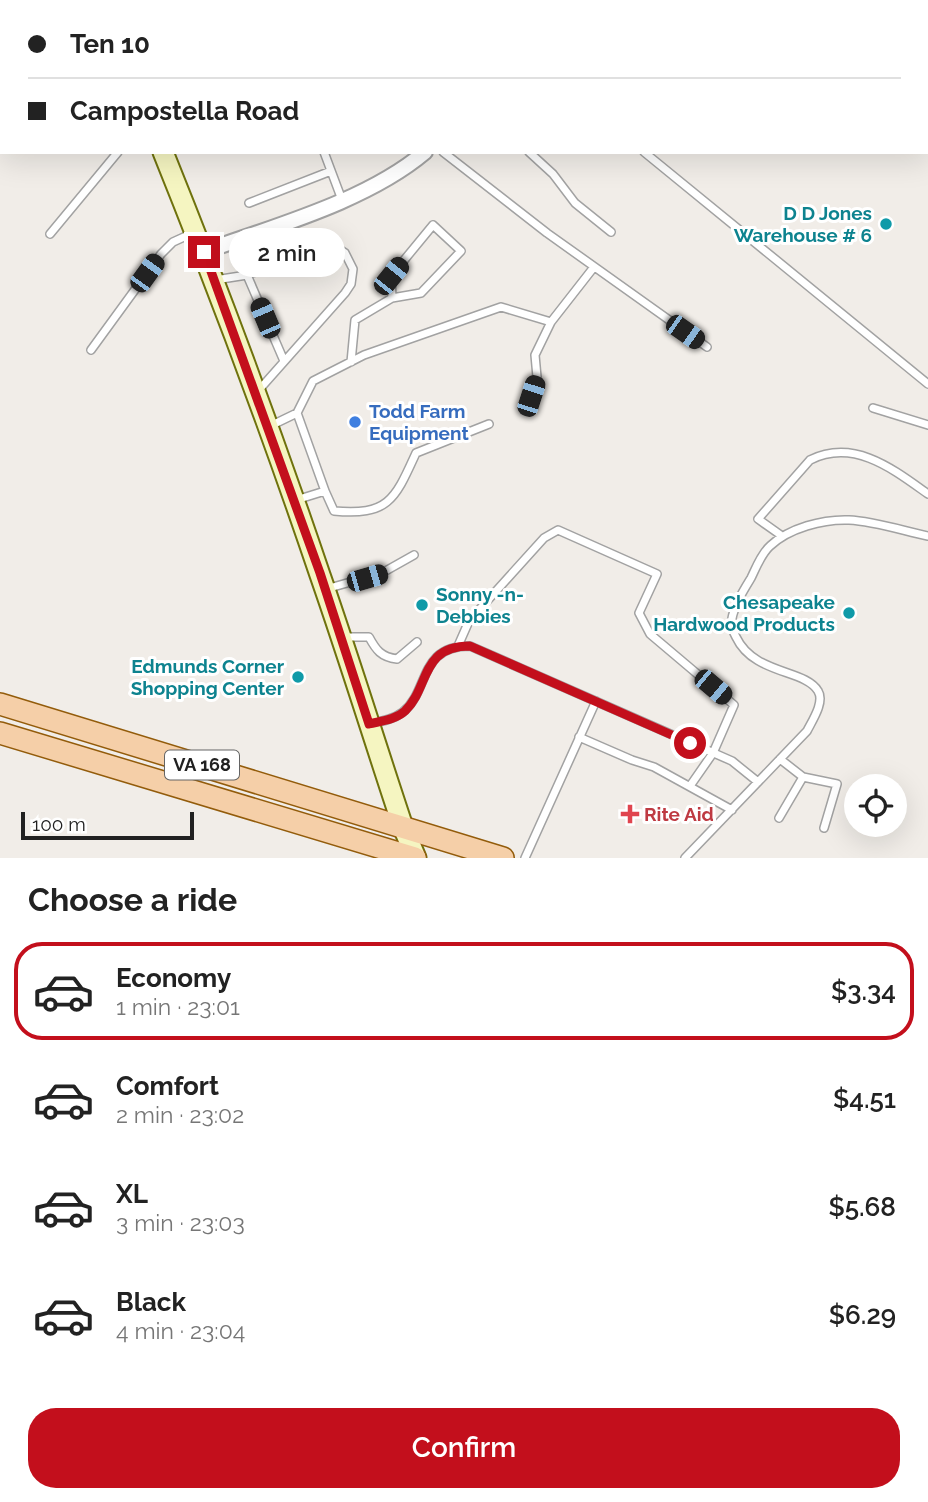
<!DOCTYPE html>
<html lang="en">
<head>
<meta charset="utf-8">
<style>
  :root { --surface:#fff; --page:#f6f6f6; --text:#222; --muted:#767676; --line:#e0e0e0; --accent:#c30f1c }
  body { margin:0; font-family:Raleway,sans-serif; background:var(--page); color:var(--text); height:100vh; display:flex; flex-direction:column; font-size:26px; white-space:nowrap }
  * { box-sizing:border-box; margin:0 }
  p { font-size:23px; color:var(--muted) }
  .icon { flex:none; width:38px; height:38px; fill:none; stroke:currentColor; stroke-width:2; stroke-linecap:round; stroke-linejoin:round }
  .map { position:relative; height:858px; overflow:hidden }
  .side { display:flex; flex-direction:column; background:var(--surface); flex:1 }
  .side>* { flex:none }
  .guide { position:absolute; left:0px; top:0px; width:929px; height:154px; box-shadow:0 7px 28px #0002; display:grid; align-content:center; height:154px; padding:0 28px; background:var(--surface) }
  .buttons { position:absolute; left:844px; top:774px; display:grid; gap:14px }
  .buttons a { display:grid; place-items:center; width:63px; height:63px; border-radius:50%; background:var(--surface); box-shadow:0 7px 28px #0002; font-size:35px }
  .scale { position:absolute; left:21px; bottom:18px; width:173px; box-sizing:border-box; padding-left:7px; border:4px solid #212121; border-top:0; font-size:19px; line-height:24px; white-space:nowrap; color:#212121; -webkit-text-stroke:5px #fff; paint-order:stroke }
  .end { position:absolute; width:32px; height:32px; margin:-16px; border:9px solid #c30f1c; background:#fff; box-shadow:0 0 0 4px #fff }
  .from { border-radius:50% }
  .bubble { position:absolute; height:49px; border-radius:24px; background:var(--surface); box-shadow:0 7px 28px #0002; font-size:23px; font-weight:600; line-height:49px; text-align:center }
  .car { position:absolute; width:21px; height:42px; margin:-21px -10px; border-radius:9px; box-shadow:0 0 5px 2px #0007; background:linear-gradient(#222 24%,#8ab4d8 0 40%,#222 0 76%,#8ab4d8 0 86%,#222 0) }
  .guide b { display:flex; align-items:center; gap:24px; height:66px; font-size:26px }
  .guide b+b { border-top:2px solid var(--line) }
  .guide i { width:18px; height:18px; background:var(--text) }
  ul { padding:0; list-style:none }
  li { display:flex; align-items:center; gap:21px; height:98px; margin:0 14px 10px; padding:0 14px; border:4px solid transparent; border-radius:28px }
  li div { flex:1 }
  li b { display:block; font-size:26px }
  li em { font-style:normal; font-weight:600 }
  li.on { border-color:var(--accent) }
  li>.icon { width:63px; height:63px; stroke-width:1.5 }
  h2 { padding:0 28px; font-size:32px; line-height:84px }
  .action { display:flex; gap:14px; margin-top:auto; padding:14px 28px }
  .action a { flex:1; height:80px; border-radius:28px; background:var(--accent); color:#fff; font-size:28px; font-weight:600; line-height:80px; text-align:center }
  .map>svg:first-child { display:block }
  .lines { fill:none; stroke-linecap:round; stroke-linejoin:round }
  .service-casing { stroke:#a2a2a2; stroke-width:10 }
  .minor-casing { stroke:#a2a2a2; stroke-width:18 }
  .secondary-casing { stroke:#6f720d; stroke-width:23 }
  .primary-casing { stroke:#935c0b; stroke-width:24 }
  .service { stroke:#fff; stroke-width:7 }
  .minor { stroke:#fff; stroke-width:14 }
  .secondary { stroke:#f5f5c1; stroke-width:19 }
  .primary { stroke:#f5cfa8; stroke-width:21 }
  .rail-casing { stroke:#6f6f6f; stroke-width:6 }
  .rail { stroke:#fff; stroke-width:3.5; stroke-dasharray:10; stroke-linecap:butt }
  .route { stroke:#c30f1c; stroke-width:9 }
  .culture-dot { fill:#0f9aa8; stroke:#fff; stroke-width:2.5 }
  .shop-dot { fill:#3f7fe0; stroke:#fff; stroke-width:2.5 }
  .health-dot { fill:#e0444e; stroke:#fff; stroke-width:2.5 }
  .labels { text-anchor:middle; stroke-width:6; stroke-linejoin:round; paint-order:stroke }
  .shield { fill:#fff; stroke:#646464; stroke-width:2 }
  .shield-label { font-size:18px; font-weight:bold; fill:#212121 }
  .culture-label { font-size:19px; font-weight:bold; fill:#0d838f; stroke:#fff; text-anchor:end }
  .shop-label { font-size:19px; font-weight:bold; fill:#366cbe; stroke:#fff; text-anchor:start }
  .health-label { font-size:19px; font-weight:bold; fill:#be3a42; stroke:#fff; text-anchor:start }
</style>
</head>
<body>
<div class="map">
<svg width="928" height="858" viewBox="0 0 928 858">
  <rect width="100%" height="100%" fill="#f1ede8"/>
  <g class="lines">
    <defs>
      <path id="service" d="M503,2L505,0
        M596,2L597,0
        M0,113L2,115
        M324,152L342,200
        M443,152L547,233L707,347
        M529,152L553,174L575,203L611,232
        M644,152L928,384
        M249,203L331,171
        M50,234L118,152
        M247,275L284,361
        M215,280L247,275L321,246L336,247L345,253L353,269L351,284L345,293L258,391
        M91,350L161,254L173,242L195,232
        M351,362L355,320L392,298L421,293L461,251L433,225L391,276L392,298
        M531,396L537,377L535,355L551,322L594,267
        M873,408L928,425
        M297,413L325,491
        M268,427L297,413L313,381L364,355L501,307L551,322
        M296,500L325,491L334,511C389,516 395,499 416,453L489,424
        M782,536L758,519L810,460C854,438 893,469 928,494
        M326,589L382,573L414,555
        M341,637H369C376,650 381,657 397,659L417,642
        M458,646L469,621L544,538L558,530L657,574L639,613L650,634L734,705L713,753L690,786
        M372,723C383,721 394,719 403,712C430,690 418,646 470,646L732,761L758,782
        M579,737L632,760L654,767L732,810
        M780,759L803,777L837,784L824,828
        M779,818L803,777
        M525,858L596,701
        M685,858L807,731C812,721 825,702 818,691C805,669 754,675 736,637C735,635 732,629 731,627C731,610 743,591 751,578C756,568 761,554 770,546C789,528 823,519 849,520C874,521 904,531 928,536"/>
      <path id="minor" d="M0,97L2,95
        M203,252C275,226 367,201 425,152"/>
      <path id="secondary" d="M102,0L103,2
        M163,152C219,291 272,433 320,575C349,658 375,743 403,827L416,858"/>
      <path id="primary" d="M0,704L503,858
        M0,733L415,858"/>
    </defs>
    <use href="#service" class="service-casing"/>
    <use href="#minor" class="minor-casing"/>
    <use href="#secondary" class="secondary-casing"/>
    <use href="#primary" class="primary-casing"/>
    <use href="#service" class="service"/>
    <use href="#minor" class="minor"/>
    <use href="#secondary" class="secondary"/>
    <use href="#primary" class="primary"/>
    <defs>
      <path id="rail" d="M270,2L275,0"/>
    </defs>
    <use href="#rail" class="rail-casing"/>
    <use href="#rail" class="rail"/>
  </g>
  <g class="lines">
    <path class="route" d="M204,252L320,573L369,724C381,721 395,720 405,711C430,687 420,646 470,646L690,743"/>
  </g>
  <g class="culture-dot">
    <circle cx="886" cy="224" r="7"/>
    <circle cx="422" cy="605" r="7"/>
    <circle cx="849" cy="613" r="7"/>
    <circle cx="298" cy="677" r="7"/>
  </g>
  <circle class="shop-dot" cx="355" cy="422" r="7"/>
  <path class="health-dot" d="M626.5 803.5h7v7h7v7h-7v7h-7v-7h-7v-7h7z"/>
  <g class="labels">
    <rect class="shield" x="165" y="750.5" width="74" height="29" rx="5"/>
    <g class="shield-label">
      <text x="202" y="771">VA 168</text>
    </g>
    <g class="culture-label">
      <text x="872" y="220">D D Jones<tspan x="872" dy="22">Warehouse # 6</tspan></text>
      <text x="436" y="601" text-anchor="start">Sonny -n-<tspan x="436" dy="22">Debbies</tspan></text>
      <text x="835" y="609">Chesapeake<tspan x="835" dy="22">Hardwood Products</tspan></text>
      <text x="284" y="673">Edmunds Corner<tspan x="284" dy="22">Shopping Center</tspan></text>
    </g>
    <g class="shop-label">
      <text x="369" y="418">Todd Farm<tspan x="369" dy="22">Equipment</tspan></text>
    </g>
    <g class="health-label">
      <text x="644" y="821">Rite Aid</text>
    </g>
  </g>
</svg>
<div class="buttons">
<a><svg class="icon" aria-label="locate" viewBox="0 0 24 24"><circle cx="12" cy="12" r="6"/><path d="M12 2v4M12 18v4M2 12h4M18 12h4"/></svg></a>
</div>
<div class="scale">100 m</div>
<i class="end from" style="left:690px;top:743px"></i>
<i class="end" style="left:204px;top:252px"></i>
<div class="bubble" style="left:229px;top:228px;width:116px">2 min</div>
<i class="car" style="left:147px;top:273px;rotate:36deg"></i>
<i class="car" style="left:391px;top:276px;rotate:39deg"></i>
<i class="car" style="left:265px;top:318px;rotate:337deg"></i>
<i class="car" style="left:685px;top:332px;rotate:125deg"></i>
<i class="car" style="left:531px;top:396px;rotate:18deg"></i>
<i class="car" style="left:367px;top:578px;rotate:74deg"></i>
<i class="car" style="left:713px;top:687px;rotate:130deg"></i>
<div class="guide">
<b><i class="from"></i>Ten 10</b>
<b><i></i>Campostella Road</b>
</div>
</div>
<section class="side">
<h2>Choose a ride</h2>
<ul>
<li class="on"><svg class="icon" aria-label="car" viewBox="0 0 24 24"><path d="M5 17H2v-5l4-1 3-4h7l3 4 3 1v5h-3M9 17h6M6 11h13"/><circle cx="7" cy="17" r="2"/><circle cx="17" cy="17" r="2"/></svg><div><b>Economy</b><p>1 min · 23:01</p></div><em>$3.34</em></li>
<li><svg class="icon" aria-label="car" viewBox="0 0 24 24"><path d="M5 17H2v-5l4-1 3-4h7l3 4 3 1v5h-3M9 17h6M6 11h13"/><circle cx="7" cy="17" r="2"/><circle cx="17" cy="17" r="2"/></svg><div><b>Comfort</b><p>2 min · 23:02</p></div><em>$4.51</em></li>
<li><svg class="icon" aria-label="car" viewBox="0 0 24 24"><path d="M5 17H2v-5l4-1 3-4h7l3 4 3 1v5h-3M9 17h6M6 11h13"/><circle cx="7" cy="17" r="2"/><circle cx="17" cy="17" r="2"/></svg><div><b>XL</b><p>3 min · 23:03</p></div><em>$5.68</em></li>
<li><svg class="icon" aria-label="car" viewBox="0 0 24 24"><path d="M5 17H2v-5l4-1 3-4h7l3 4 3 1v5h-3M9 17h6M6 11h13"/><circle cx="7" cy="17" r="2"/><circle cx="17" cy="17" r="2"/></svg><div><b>Black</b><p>4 min · 23:04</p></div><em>$6.29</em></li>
</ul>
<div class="action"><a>Confirm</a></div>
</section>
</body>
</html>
